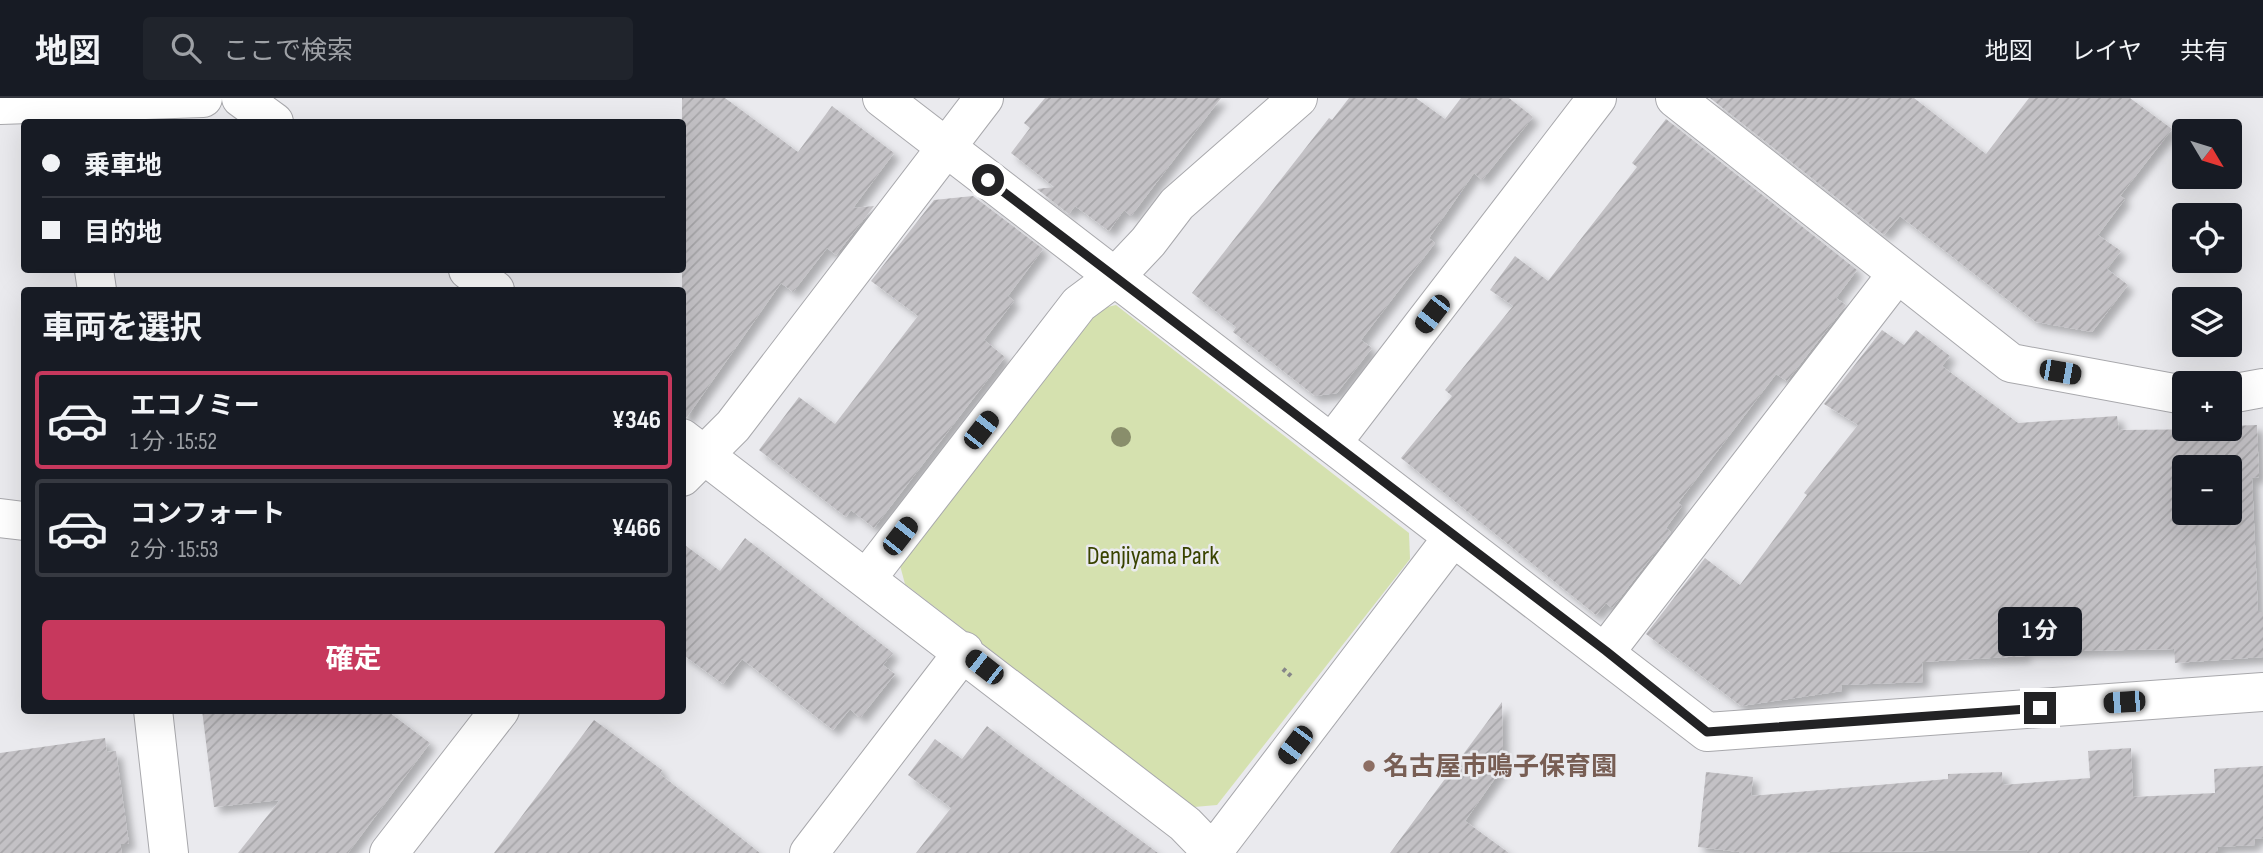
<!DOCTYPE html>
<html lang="ja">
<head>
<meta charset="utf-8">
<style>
  :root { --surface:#171b24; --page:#20242c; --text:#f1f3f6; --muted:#9ea1a6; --line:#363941; --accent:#c7385d }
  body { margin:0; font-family:"Sofia Sans Condensed","Noto Sans JP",sans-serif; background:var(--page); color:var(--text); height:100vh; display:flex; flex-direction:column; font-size:26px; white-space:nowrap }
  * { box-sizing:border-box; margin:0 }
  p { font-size:23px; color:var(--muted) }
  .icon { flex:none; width:38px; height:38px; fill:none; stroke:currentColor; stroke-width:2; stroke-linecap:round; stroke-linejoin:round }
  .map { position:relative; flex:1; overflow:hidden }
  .side { position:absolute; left:21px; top:189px; width:665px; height:427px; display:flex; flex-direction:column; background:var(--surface); border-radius:7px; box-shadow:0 7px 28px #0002 }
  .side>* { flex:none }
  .guide { position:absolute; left:21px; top:21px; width:665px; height:154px; border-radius:7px; box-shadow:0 7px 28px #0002; display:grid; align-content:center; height:154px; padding:0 21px; background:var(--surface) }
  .needle { width:46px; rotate:128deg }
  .controls { position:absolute; left:2172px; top:21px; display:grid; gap:14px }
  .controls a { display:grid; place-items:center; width:70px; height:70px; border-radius:7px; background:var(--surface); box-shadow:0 7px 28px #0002; font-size:35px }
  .end { position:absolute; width:32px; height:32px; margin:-16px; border:9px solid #232325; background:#fff; box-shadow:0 0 0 4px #fff }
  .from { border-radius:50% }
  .bubble { position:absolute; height:49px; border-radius:7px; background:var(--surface); box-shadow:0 7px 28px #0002; font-size:23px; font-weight:700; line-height:49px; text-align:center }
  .car { position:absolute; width:21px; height:42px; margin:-21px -10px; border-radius:9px; box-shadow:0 0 5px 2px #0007; background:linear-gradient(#222 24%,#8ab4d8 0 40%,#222 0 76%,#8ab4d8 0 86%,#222 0) }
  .guide b { display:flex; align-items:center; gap:24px; height:66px; font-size:26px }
  .guide b+b { border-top:2px solid var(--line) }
  .guide i { width:18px; height:18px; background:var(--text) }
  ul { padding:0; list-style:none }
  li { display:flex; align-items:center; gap:21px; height:98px; margin:0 14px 10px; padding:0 7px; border:4px solid var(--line); border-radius:7px }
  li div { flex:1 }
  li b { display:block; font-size:26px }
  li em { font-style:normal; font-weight:700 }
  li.on { border-color:var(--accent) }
  li>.icon { width:63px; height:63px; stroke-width:1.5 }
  h2 { padding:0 21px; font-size:32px; line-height:84px }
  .primary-button { display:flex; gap:14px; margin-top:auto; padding:14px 21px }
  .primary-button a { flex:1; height:80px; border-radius:7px; background:var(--accent); color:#fff; font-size:28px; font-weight:700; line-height:80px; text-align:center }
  header { display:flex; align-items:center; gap:42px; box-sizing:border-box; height:98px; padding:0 35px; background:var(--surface); border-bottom:2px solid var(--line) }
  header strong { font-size:33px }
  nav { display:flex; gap:38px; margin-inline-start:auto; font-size:24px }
  .search { width:490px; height:63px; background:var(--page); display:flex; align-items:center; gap:18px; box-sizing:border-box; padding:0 24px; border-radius:7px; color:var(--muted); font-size:26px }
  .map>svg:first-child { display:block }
  .green { fill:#d5e1af }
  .building { fill:url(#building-hatch); fill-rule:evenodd; filter:url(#shadow) }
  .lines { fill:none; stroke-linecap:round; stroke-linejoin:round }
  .minor-casing { stroke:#a8a8ac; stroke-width:40 }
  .path { stroke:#868689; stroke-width:4.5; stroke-dasharray:3.5 3.5; stroke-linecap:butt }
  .minor { stroke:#fff; stroke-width:38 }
  .tree { fill:#898e6b }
  .route { stroke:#232325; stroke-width:9 }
  .education-dot { fill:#8d6e63; stroke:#eaeaee; stroke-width:2.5 }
  .labels { text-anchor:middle; stroke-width:5; stroke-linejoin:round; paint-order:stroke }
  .park-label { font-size:26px; fill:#394300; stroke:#eaeaee }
  .education-label { font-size:26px; font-weight:bold; fill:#785e54; stroke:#eaeaee; text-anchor:start }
</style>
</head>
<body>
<header>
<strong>地図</strong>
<div class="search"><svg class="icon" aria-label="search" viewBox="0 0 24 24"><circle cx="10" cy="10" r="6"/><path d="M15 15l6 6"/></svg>ここで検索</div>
<nav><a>地図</a><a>レイヤ</a><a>共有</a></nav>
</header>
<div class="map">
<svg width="2263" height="755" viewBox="0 0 2263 755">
  <defs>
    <pattern id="building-hatch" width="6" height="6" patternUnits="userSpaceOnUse" patternTransform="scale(1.75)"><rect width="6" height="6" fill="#c3c1c5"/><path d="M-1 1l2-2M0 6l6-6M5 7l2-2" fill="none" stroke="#a7a6a9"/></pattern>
    <filter id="shadow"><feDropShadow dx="6" dy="6" stdDeviation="3.5" flood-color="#0004"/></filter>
  </defs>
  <rect width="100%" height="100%" fill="#eaeaee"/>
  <path class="green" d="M1116,207L1409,435L1410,461L1217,707L1194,709L905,486L898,460L1090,213Z"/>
  <path class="building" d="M682,0H725L798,54L832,8L894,55L853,110L874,108L836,157L827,150L793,194L781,185L687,319H682Z
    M1045,0H1221L1131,118L1124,112L1109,133L1075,108L1069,116L1037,91L1054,89L1011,55L1030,30L1024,25Z
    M1349,0H1416L1445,21L1461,0H1509L1533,19L1482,82L1474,75L1429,140L1435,145L1361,242L1372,250L1337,295L1315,298L1233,234L1236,229L1192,195L1329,20L1332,22Z
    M1710,0H1914L1986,56L2029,0H2130L2172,31L2120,98L2125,101L2098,137L2121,153L2107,171L2128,187L2092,234L2036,224L1900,118L1884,137Z
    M1666,21L1857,172L1836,200L1846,207L1787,283L1776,276L1678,405L1682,408L1666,430L1671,434L1612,510L1606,505L1596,517L1401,360L1452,298L1445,292L1513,208L1490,192L1515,158L1548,183L1637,69L1632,65Z
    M973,98L1043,151L1008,198L1014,203L984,242L1005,259L874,430L851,412L846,419L759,352L799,299L835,326L918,218L871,183L934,102Z
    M1882,232L1904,247L1916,232L1950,258L1942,268L2018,325L2117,318L2119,332L2230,331V328L2257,327L2259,379L2252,380L2258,514H2263V559L2175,565L2174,551L2025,554V558L1922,564L1923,584L1841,587L1842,593L1741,608L1646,536L1705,460L1740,487L1807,397L1804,395L1858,327L1824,306ZM2184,369H2230V415H2184Z
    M745,440L893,555L883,567L895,576L860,620L850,611L833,632L742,561L723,586L682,556V445L720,473Z
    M1502,604L1503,669L1465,723L1509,755H1390Z
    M202,612H386L430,645L348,755H238L280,702L214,709Z
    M594,622L662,672L660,676L760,755H494Z
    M987,628L1019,653L1158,755H916L951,710L908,677L935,641L962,661Z
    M105,640L107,654L116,653L129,746H120L122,755H0V655Z
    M2131,650L2133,699L2215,695L2214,671L2263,668V740L2254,741L2255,747L2217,749L2218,755H2027V752L1747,755L1698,749L1706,674L1753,679L1751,698L1948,681V676L2002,674L2003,687L2090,680L2088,653Z"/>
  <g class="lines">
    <defs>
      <path id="minor" d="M241,0L274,24
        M882,0L1707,634L2263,594
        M1675,0L2011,265L2184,297
        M0,7L203,0
        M94,172L97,192
        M468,172L495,192
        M2230,296L2263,290
        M682,340L1185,726L1213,755
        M1332,345L1597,0
        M682,379L733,328L984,0
        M0,420L24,423
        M867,480L1079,206L1114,180L1148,144L1177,106L1298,0
        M1606,553L1897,176
        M153,612L169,755
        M389,755L500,612
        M809,755L964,553
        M1212,755L1453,439"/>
    </defs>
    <use href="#minor" class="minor-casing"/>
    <path class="path" d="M1283,571L1291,578"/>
    <use href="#minor" class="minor"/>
  </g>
  <circle class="tree" cx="1121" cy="339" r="10"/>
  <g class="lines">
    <path class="route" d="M988,82L1606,553L1707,634L2040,610"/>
  </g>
  <circle class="education-dot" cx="1369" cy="668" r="7"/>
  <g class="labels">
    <g class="park-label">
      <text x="1153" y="466">Denjiyama Park</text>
    </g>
    <g class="education-label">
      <text x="1383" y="677">名古屋市鳴子保育園</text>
    </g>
  </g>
</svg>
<div class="controls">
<a><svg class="needle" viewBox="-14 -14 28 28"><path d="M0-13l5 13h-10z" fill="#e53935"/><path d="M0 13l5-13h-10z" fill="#9ea1a6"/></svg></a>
<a><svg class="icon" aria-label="locate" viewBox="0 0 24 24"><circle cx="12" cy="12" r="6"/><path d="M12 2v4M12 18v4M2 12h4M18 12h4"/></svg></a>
<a><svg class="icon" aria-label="layers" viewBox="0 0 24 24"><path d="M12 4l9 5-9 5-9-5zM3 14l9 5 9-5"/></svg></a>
<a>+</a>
<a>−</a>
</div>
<i class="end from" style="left:988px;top:82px"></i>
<i class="end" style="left:2040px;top:610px"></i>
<div class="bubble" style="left:1998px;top:509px;width:84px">1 分</div>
<i class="car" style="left:1432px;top:216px;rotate:218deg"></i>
<i class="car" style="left:2060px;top:274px;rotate:100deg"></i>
<i class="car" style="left:981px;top:332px;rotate:38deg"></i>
<i class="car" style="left:900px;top:438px;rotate:38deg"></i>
<i class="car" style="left:984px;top:569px;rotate:308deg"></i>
<i class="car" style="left:2124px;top:604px;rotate:266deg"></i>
<i class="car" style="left:1295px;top:647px;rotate:217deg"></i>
<div class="guide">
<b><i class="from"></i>乗車地</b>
<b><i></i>目的地</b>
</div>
<section class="side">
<h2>車両を選択</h2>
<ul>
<li class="on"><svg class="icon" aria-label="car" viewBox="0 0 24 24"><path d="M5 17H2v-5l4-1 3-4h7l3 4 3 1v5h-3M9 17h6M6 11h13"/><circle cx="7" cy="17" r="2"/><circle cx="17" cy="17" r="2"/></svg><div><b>エコノミー</b><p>1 分 · 15:52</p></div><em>¥346</em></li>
<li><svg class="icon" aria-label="car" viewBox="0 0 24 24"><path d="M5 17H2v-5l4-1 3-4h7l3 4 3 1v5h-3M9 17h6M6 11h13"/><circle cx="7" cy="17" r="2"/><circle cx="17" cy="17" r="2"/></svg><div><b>コンフォート</b><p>2 分 · 15:53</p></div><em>¥466</em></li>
</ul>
<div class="primary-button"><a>確定</a></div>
</section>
</div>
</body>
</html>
